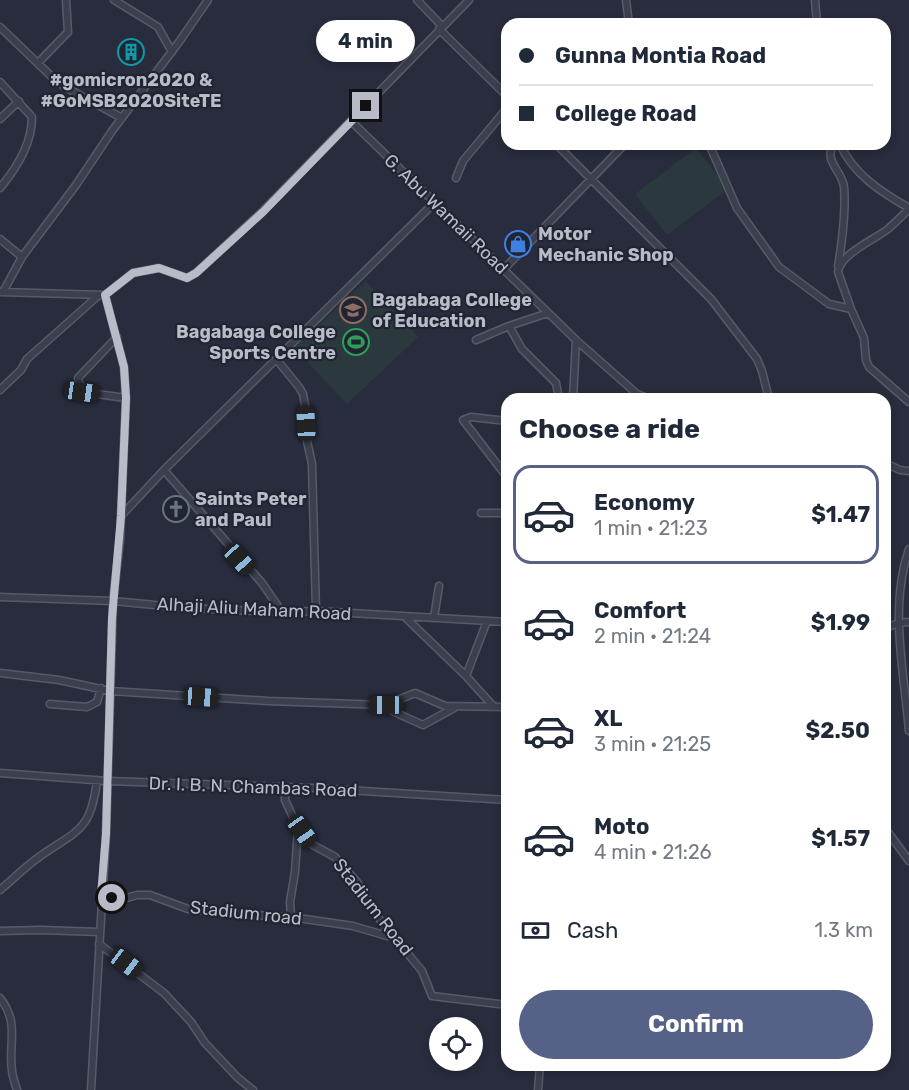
<!DOCTYPE html>
<html lang="en">
<head>
<meta charset="utf-8">
<style>
  :root { --surface:#fff; --page:#f2f2f3; --text:#1f2937; --muted:#747a83; --line:#e0e1e3; --accent:#566188 }
  body { margin:0; font-family:Rubik,sans-serif; background:var(--page); color:var(--text); height:100vh; display:flex; flex-direction:column; font-size:22px; white-space:nowrap }
  * { box-sizing:border-box; margin:0 }
  p { font-size:20px; color:var(--muted) }
  .icon { flex:none; width:33px; height:33px; fill:none; stroke:currentColor; stroke-width:2; stroke-linecap:round; stroke-linejoin:round }
  .map { position:relative; flex:1; overflow:hidden }
  .drawer { position:absolute; left:501px; top:393px; width:390px; height:678px; display:flex; flex-direction:column; background:var(--surface); border-radius:18px; box-shadow:0 3px 9px #0003 }
  .drawer>* { flex:none }
  .banner { position:absolute; left:501px; top:18px; width:390px; height:132px; border-radius:18px; box-shadow:0 3px 9px #0003; display:grid; align-content:center; height:132px; padding:0 18px; background:var(--surface) }
  .buttons { position:absolute; left:429px; top:1017px; display:grid; gap:12px }
  .buttons a { display:grid; place-items:center; width:54px; height:54px; border-radius:50%; background:var(--surface); box-shadow:0 3px 9px #0003; font-size:30px }
  .end { position:absolute; width:27px; height:27px; margin:-14px; border:8px solid #b8bbc8; background:#111; box-shadow:0 0 0 3px #111 }
  .from { border-radius:50% }
  .bubble { position:absolute; height:42px; border-radius:21px; background:var(--surface); box-shadow:0 3px 9px #0003; font-size:20px; font-weight:700; line-height:42px; text-align:center }
  .car { position:absolute; width:18px; height:36px; margin:-18px -9px; border-radius:8px; box-shadow:0 0 4px 2px #0007; background:linear-gradient(#222 24%,#8ab4d8 0 40%,#222 0 76%,#8ab4d8 0 86%,#222 0) }
  .banner b { display:flex; align-items:center; gap:21px; height:57px; font-size:22px }
  .banner b+b { border-top:2px solid var(--line) }
  .banner i { width:15px; height:15px; background:var(--text) }
  ul { padding:0; list-style:none }
  li { display:flex; align-items:center; gap:18px; height:99px; margin:0 12px 9px; padding:0 6px; border:3px solid transparent; border-radius:18px }
  li div { flex:1 }
  li b { display:block; font-size:22px }
  li em { font-style:normal; font-weight:700 }
  li.active { border-color:var(--accent) }
  li>.icon { width:54px; height:54px; stroke-width:1.5 }
  h2 { padding:0 18px; font-size:27px; line-height:72px }
  .pay { display:flex; align-items:center; gap:15px; height:66px; padding:0 18px; font-size:22px }
  .pay p { margin-inline-start:auto }
  .primary-button { display:flex; gap:12px; margin-top:auto; padding:12px 18px }
  .primary-button a { flex:1; height:69px; border-radius:36px; background:var(--accent); color:#fff; font-size:24px; font-weight:700; line-height:69px; text-align:center }
  .map>svg:first-child { display:block }
  .grass { fill:#2b393f }
  .lines { fill:none; stroke-linecap:round; stroke-linejoin:round }
  .minor-casing { stroke:#575a68; stroke-width:9 }
  .minor { stroke:#3c3f4d; stroke-width:6 }
  .route { stroke:#b8bbc8; stroke-width:8 }
  .labels { text-anchor:middle; stroke-width:4.5; stroke-linejoin:round; paint-order:stroke }
  .poi-label { font-size:18px; font-weight:bold; fill:#b8bbc8; stroke:#212432; text-anchor:start }
  .street-label { font-size:18px; fill:#b8bbc8; stroke:#212432 }
</style>
</head>
<body>
<div class="map">
<svg width="909" height="1090" viewBox="0 0 909 1090">
  <rect width="100%" height="100%" fill="#282c3d"/>
  <path class="grass" d="M696,148L728,189L667,235L635,194Z
    M366,281L418,337L347,404L294,348Z"/>
  <g class="lines">
    <defs>
      <path id="minor" d="M114,0L158,27L172,52
        M417,0L442,26
        M626,0L629,24
        M815,0L817,24
        M0,27L53,78L65,87L122,118
        M439,29L507,96
        M38,63L68,32L66,0
        M0,82L32,117C32,143 16,169 0,188
        M0,119L19,101
        M352,122L576,340L573,399
        M556,144L711,299L757,359L762,371L769,399
        M709,144L737,208L779,267L829,304L851,309
        M833,144C824,163 842,170 844,187C846,209 842,244 838,266
        M840,144C853,174 881,192 909,208
        M456,178L463,161L507,108
        M909,209C902,216 895,223 888,229C874,240 840,254 838,272L851,309L864,338L866,360L869,367L909,402
        M0,239L22,257
        M503,270L625,144
        M0,292L105,295L133,273L159,268L187,278L196,273L263,211L469,0
        M3,292L22,257L76,185L112,131L179,42L208,0
        M548,313L509,326L522,349L556,383L559,399
        M117,337L78,378L82,392L126,398
        M476,340L509,326
        M576,340L637,394L649,399
        M277,360L299,387L303,394L305,405L307,441L312,464L316,611
        M0,390L21,370L27,359L99,295
        M507,421L471,417L463,420L507,477
        M885,463L900,470L909,471
        M164,470L262,583L282,612
        M481,513H507
        M121,516L164,470L434,203
        M909,549C889,606 904,672 909,731
        M0,597L113,601L186,608L282,612L316,611L507,622
        M405,617L466,676L494,707
        M434,618L439,586
        M885,628L899,623L909,622
        M0,673L59,680L110,691L268,701L385,705L415,693L445,706L507,707
        M466,676L487,621
        M50,704L87,707L97,702L101,688
        M385,705L392,711L423,725L454,708
        M0,773L107,781L315,788L507,800
        M285,788V800L298,828L295,872L290,902L291,917
        M298,828L313,845L335,857L357,882L377,916L422,971L432,996L507,1005
        M885,828L909,861
        M0,890C13,879 25,867 39,857C77,830 91,832 97,780
        M101,895L120,900L137,895H150L188,909L237,914L291,917L353,926L387,936L393,935
        M0,931L41,930L99,932
        M99,944L164,993L191,1022L205,1043L238,1078L253,1090
        M0,998C20,1023 8,1043 12,1071C13,1078 15,1084 17,1090
        M91,1090L106,834L113,601L120,539L126,398L124,367L105,295
        M538,1090L540,1065"/>
    </defs>
    <use href="#minor" class="minor-casing"/>
    <use href="#minor" class="minor"/>
  </g>
  <g class="lines">
    <path class="route" d="M112,898L101,895L106,834L112,618L121,516L126,398L124,367L105,295L133,273L159,268L187,278L196,273L263,212L366,106"/>
  </g>
  <defs>
    <symbol id="building-ring" viewBox="-11 -11 22 22"><circle r="9.5" fill="#212432" stroke="#0f9aa8" stroke-width="1.5"/><path d="M-4-6H4V6H1V3H-1V6H-4ZM-2.5-4.3h1.7v1.8h-1.7ZM.8-4.3h1.7v1.8H.8ZM-2.5-1h1.7V.8h-1.7ZM.8-1h1.7V.8H.8Z" fill="#0f9aa8"/></symbol>
    <symbol id="shop-ring" viewBox="-11 -11 22 22"><circle r="9.5" fill="#212432" stroke="#3f7fe0" stroke-width="1.5"/><path d="M-5-2.5h2.3a2.7 3.5 0 0 1 5.4 0H5L5.5 6h-11ZM-1.5-2.5h3a1.5 2.3 0 0 0-3 0Z" fill="#3f7fe0"/></symbol>
    <symbol id="university-ring" viewBox="-11 -11 22 22"><circle r="9.5" fill="#212432" stroke="#8d6e63" stroke-width="1.5"/><path d="M0-5L7-2L0 1L-7-2ZM-4 1L0 2.5L4 1V4Q0 6-4 4Z" fill="#8d6e63"/></symbol>
    <symbol id="stadium-ring" viewBox="-11 -11 22 22"><circle r="9.5" fill="#212432" stroke="#2e9e5b" stroke-width="1.5"/><path d="M0-5a6.5 5 0 1 0 0 10a6.5 5 0 1 0 0-10ZM-3.5-1.8h7v3.6h-7Z" fill="#2e9e5b"/></symbol>
    <symbol id="church-ring" viewBox="-11 -11 22 22"><circle r="9.5" fill="#212432" stroke="#6b7280" stroke-width="1.5"/><path d="M-1.2-6h2.4v3.5h3.3v2.4h-3.3V6h-2.4V-.1h-3.3v-2.4h3.3Z" fill="#6b7280"/></symbol>
  </defs>
  <g fill-rule="evenodd">
    <use href="#building-ring" x="116" y="37" width="30" height="30"/>
    <use href="#shop-ring" x="503" y="229" width="30" height="30"/>
    <use href="#university-ring" x="338" y="295" width="30" height="30"/>
    <use href="#stadium-ring" x="341" y="327" width="30" height="30"/>
    <use href="#church-ring" x="161" y="494" width="30" height="30"/>
  </g>
  <g class="labels">
    <g class="poi-label">
      <text x="131" y="86" text-anchor="middle">#gomicron2020 &amp;<tspan x="131" dy="21">#GoMSB2020SiteTE</tspan></text>
      <text x="538" y="240">Motor<tspan x="538" dy="21">Mechanic Shop</tspan></text>
      <text x="372" y="306">Bagabaga College<tspan x="372" dy="21">of Education</tspan></text>
      <text x="336" y="338" text-anchor="end">Bagabaga College<tspan x="336" dy="21">Sports Centre</tspan></text>
      <text x="195" y="505">Saints Peter<tspan x="195" dy="21">and Paul</tspan></text>
    </g>
    <g class="street-label">
      <text transform="translate(446 214) rotate(44)" y="6">G. Abu Wamaii Road</text>
      <text transform="translate(254 609) rotate(3)" y="6">Alhaji Aliu Maham Road</text>
      <text transform="translate(253 787) rotate(2)" y="6">Dr. I. B. N. Chambas Road</text>
      <text transform="translate(373 907) rotate(52)" y="6">Stadium Road</text>
      <text transform="translate(246 913) rotate(6)" y="6">Stadium road</text>
    </g>
  </g>
</svg>
<div class="buttons">
<a><svg class="icon" aria-label="locate" viewBox="0 0 24 24"><circle cx="12" cy="12" r="6"/><path d="M12 2v4M12 18v4M2 12h4M18 12h4"/></svg></a>
</div>
<i class="end from" style="left:112px;top:898px"></i>
<i class="end" style="left:366px;top:106px"></i>
<div class="bubble" style="left:316px;top:20px;width:99px">4 min</div>
<i class="car" style="left:82px;top:392px;rotate:98deg"></i>
<i class="car" style="left:306px;top:423px;rotate:357deg"></i>
<i class="car" style="left:239px;top:559px;rotate:138deg"></i>
<i class="car" style="left:201px;top:697px;rotate:94deg"></i>
<i class="car" style="left:386px;top:705px;rotate:270deg"></i>
<i class="car" style="left:302px;top:831px;rotate:145deg"></i>
<i class="car" style="left:126px;top:963px;rotate:127deg"></i>
<div class="banner">
<b><i class="from"></i>Gunna Montia Road</b>
<b><i></i>College Road</b>
</div>
<section class="drawer">
<h2>Choose a ride</h2>
<ul>
<li class="active"><svg class="icon" aria-label="car" viewBox="0 0 24 24"><path d="M5 17H2v-5l4-1 3-4h7l3 4 3 1v5h-3M9 17h6M6 11h13"/><circle cx="7" cy="17" r="2"/><circle cx="17" cy="17" r="2"/></svg><div><b>Economy</b><p>1 min · 21:23</p></div><em>$1.47</em></li>
<li><svg class="icon" aria-label="car" viewBox="0 0 24 24"><path d="M5 17H2v-5l4-1 3-4h7l3 4 3 1v5h-3M9 17h6M6 11h13"/><circle cx="7" cy="17" r="2"/><circle cx="17" cy="17" r="2"/></svg><div><b>Comfort</b><p>2 min · 21:24</p></div><em>$1.99</em></li>
<li><svg class="icon" aria-label="car" viewBox="0 0 24 24"><path d="M5 17H2v-5l4-1 3-4h7l3 4 3 1v5h-3M9 17h6M6 11h13"/><circle cx="7" cy="17" r="2"/><circle cx="17" cy="17" r="2"/></svg><div><b>XL</b><p>3 min · 21:25</p></div><em>$2.50</em></li>
<li><svg class="icon" aria-label="car" viewBox="0 0 24 24"><path d="M5 17H2v-5l4-1 3-4h7l3 4 3 1v5h-3M9 17h6M6 11h13"/><circle cx="7" cy="17" r="2"/><circle cx="17" cy="17" r="2"/></svg><div><b>Moto</b><p>4 min · 21:26</p></div><em>$1.57</em></li>
</ul>
<div class="pay"><svg class="icon" aria-label="cash" viewBox="0 0 24 24"><path d="M3 7h18v10H3z"/><circle cx="12" cy="12" r="2"/></svg>Cash<p>1.3 km</p></div>
<div class="primary-button"><a>Confirm</a></div>
</section>
</div>
</body>
</html>
